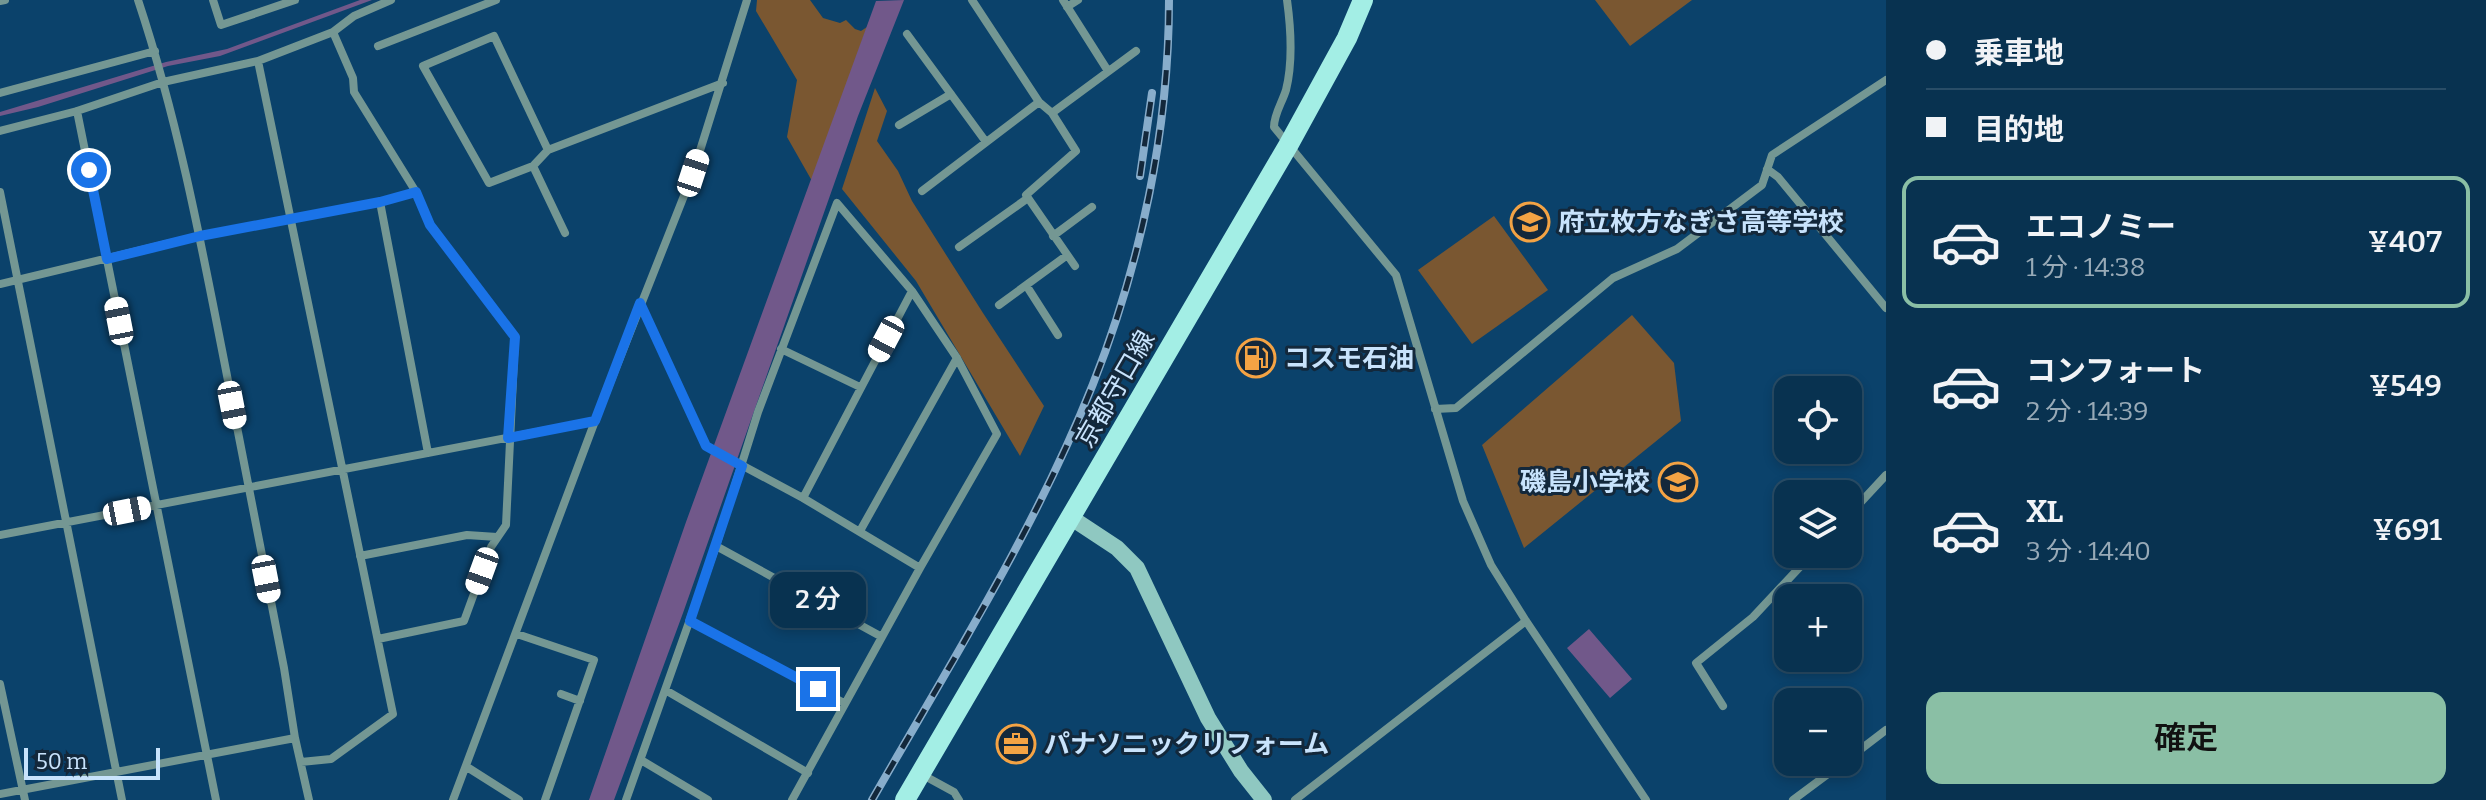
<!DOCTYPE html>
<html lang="ja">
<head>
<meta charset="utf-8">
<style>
  :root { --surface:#083250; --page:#163e5a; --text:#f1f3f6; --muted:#98aab7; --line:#294d67; --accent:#8abfa5 }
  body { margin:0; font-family:Bitter,"Noto Sans JP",serif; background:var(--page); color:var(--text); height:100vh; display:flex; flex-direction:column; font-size:30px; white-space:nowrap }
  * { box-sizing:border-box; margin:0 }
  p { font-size:26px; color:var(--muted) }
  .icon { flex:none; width:44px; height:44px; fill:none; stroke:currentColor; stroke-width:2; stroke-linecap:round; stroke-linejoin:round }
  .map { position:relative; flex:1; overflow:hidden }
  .sheet { display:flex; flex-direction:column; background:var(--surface); width:600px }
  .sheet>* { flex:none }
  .banner { display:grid; align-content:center; height:176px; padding:0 40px; background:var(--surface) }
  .tools { position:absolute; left:1774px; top:376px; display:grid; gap:16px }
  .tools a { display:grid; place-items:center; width:88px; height:88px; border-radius:16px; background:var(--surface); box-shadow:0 4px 12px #0003,0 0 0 2px var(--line); font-size:40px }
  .scale { position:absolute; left:24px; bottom:20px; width:136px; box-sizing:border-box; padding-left:8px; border:4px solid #c8e3fc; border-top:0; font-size:22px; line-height:28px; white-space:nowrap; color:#c8e3fc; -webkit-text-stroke:6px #13283b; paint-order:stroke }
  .end { position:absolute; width:36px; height:36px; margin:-18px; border:10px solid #1a73e8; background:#fff; box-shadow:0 0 0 4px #fff }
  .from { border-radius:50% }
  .bubble { position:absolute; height:56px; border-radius:16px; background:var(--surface); box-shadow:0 4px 12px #0003,0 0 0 2px var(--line); font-size:26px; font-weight:600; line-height:56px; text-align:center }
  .car { position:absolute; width:24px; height:48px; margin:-24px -12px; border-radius:10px; box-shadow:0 0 6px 2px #0007; background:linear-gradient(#fff 24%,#345 0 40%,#fff 0 76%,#345 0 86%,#fff 0) }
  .banner b { display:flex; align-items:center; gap:28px; height:76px; font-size:30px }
  .banner b+b { border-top:2px solid var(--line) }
  .banner i { width:20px; height:20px; background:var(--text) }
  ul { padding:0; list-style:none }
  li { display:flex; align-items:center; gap:24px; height:132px; margin:0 16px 12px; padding:0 24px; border:4px solid transparent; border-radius:16px }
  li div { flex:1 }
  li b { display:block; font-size:30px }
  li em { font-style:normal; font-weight:600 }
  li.active { border-color:var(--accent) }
  li>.icon { width:72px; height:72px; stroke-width:1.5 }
  .primary-button { display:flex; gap:16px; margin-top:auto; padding:16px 40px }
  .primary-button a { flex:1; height:92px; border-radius:16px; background:var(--accent); color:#111; font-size:32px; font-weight:600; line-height:92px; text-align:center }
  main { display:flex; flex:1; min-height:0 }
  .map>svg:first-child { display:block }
  .green { fill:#7a5731 }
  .water { fill:#71588a }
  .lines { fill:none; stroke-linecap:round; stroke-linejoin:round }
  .street { stroke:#749793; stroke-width:8 }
  .secondary { stroke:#8fc8c1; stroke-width:16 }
  .primary { stroke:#a3eee5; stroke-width:20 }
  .rail-casing { stroke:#88adcb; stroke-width:8 }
  .rail { stroke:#13283b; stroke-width:5; stroke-dasharray:15; stroke-linecap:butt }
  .route { stroke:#1a73e8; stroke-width:10 }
  .labels { text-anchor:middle; stroke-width:6; stroke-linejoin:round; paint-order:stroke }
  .poi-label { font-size:26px; font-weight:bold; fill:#c8e3fc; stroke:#13283b; text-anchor:start }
  .street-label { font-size:26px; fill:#c8e3fc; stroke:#13283b }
</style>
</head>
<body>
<main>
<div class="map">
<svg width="1886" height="800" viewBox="0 0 1886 800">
  <rect width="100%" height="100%" fill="#0b426b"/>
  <path class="green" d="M757,0H810L823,18L840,23L846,20L855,29L861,31L867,27L812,181L787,137L797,80L756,11Z
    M1595,0H1692L1630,46Z
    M875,88L887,111L877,141L898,171L912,201L983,313L1044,406L1020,456L916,281L842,189Z
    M1494,216L1548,290L1472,344L1418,270Z
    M1632,315L1674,363L1681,421L1524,548L1482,445Z"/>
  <path class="water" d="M360,0H372L220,56L168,66L38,107L0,116V112L166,62L227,49Z
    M904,0L858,116L683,613L614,800H589L686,522L876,1Z
    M1589,629L1632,679L1610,698L1567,648Z"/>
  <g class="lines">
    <path class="street" d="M138,0C176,114 199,232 222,350C242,456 263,562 284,668L295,738L309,800
      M213,0L221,25L295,0
      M972,0L1039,102L1052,113L1076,151L1026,195L1075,266
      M1063,0L1108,71
      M1287,0C1291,29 1293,62 1286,90C1282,103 1274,114 1274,127L1396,275L1463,501L1491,565L1526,621L1646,800
      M0,1L5,0
      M1067,7L1078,0
      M333,32L353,78L354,92L416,192
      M907,34L986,142
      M378,46L496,0
      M258,61L333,32L354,16L391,0
      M0,93L155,51
      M77,111L216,800
      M1052,113L1136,51
      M899,125L951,94
      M0,131L77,111L163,82L258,61L393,714L331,759L301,762
      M548,150L494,36L423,66L489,183L533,166L548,150L723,83
      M533,166L565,233
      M1767,169L1778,177L1886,308
      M922,191L1039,102
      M0,192L122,800
      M380,202L428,453
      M1053,236L1092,207
      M959,247L1028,198
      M0,284L200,236L380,202L416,192L430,225L515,337L506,525L491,547L464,621L378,639
      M1026,285L1058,335
      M640,303L706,446L803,498L920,568L792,800
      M999,305L1066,256
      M781,349L860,387
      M1435,409L1456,408L1613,278L1677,249L1762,185L1772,155L1886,80
      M803,498L912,291
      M1848,516L1886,475
      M860,531L957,358
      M0,535L595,421
      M716,546L882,637
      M360,556L467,535L497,537
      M690,621L844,703
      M517,634L594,660L545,800
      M0,684L25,800
      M667,691L808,773
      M561,694L580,701
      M1723,706L1696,663L1753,617L1812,554
      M1848,759L1886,730
      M641,760L708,800
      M467,767L519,800
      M921,774L954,792L959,800
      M0,794L295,738
      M453,800L595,421L693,173L747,0
      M626,800L716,546L758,412L837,203L912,291L957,358L997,434L920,568
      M1295,800L1526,621
      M1793,800L1844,762"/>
    <path class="secondary" d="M1070,517L1117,548L1137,568L1208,718L1241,771L1264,800"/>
    <path class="primary" d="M905,800L1289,144L1347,38L1363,0"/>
    <defs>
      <path id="rail" d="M1140,176L1152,93
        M872,800C950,664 1035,530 1093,384C1141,263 1169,130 1169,0"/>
    </defs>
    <use href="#rail" class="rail-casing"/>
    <use href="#rail" class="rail"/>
  </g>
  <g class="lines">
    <path class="route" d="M89,170L107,259L200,236L380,202L416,192L430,225L515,337L508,438L595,421L640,303L706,446L742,466L690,621L818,689"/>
  </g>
  <defs>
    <symbol id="school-ring" viewBox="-11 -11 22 22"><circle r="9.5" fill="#13283b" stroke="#f4a344" stroke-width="1.5"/><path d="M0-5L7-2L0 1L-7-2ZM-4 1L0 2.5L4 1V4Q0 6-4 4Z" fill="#f4a344"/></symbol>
    <symbol id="fuel-ring" viewBox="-11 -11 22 22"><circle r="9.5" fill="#13283b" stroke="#f4a344" stroke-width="1.5"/><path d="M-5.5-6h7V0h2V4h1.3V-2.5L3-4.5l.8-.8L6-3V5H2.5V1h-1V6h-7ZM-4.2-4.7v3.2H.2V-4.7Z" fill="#f4a344"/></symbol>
    <symbol id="office-ring" viewBox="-11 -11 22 22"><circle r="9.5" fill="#13283b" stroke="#f4a344" stroke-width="1.5"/><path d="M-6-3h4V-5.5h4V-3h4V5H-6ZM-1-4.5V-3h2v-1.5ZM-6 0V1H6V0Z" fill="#f4a344"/></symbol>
  </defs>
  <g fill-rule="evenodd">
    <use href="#school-ring" x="1508" y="200" width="44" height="44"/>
    <use href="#fuel-ring" x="1234" y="336" width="44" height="44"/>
    <use href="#school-ring" x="1656" y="460" width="44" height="44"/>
    <use href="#office-ring" x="994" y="722" width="44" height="44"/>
  </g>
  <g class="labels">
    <g class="poi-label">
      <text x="1558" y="231">府立枚方なぎさ高等学校</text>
      <text x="1284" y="367">コスモ石油</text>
      <text x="1650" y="491" text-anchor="end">磯島小学校</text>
      <text x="1044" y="753">パナソニックリフォーム</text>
    </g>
    <g class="street-label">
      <text transform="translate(1115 389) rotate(-60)" y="9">京都守口線</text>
    </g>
  </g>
</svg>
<div class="tools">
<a><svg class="icon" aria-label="locate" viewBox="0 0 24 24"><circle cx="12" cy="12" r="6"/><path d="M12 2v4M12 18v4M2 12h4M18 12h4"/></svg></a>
<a><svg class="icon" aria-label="layers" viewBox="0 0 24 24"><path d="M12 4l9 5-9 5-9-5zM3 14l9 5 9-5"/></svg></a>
<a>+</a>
<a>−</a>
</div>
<div class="scale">50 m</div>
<i class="end from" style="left:89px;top:170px"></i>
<i class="end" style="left:818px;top:689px"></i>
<div class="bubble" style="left:770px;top:572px;width:96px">2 分</div>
<i class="car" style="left:693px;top:173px;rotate:18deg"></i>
<i class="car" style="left:119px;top:321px;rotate:349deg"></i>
<i class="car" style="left:886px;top:339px;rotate:208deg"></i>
<i class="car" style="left:232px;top:405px;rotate:169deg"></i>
<i class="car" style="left:127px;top:511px;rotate:79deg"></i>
<i class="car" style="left:482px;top:571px;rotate:200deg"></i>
<i class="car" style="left:266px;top:579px;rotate:169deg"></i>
</div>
<section class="sheet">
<div class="banner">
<b><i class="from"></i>乗車地</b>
<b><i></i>目的地</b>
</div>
<ul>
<li class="active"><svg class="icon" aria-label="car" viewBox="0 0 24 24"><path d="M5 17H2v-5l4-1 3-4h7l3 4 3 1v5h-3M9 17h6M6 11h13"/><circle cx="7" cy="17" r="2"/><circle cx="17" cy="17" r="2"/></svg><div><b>エコノミー</b><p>1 分 · 14:38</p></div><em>¥407</em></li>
<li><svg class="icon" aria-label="car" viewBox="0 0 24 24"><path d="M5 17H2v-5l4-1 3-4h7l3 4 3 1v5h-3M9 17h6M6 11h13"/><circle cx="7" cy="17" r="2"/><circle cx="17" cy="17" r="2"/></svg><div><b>コンフォート</b><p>2 分 · 14:39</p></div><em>¥549</em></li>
<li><svg class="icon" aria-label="car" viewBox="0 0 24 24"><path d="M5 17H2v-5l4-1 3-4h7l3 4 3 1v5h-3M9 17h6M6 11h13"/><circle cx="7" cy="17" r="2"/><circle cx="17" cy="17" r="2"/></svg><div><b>XL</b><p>3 分 · 14:40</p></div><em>¥691</em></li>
</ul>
<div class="primary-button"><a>確定</a></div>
</section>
</main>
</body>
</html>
